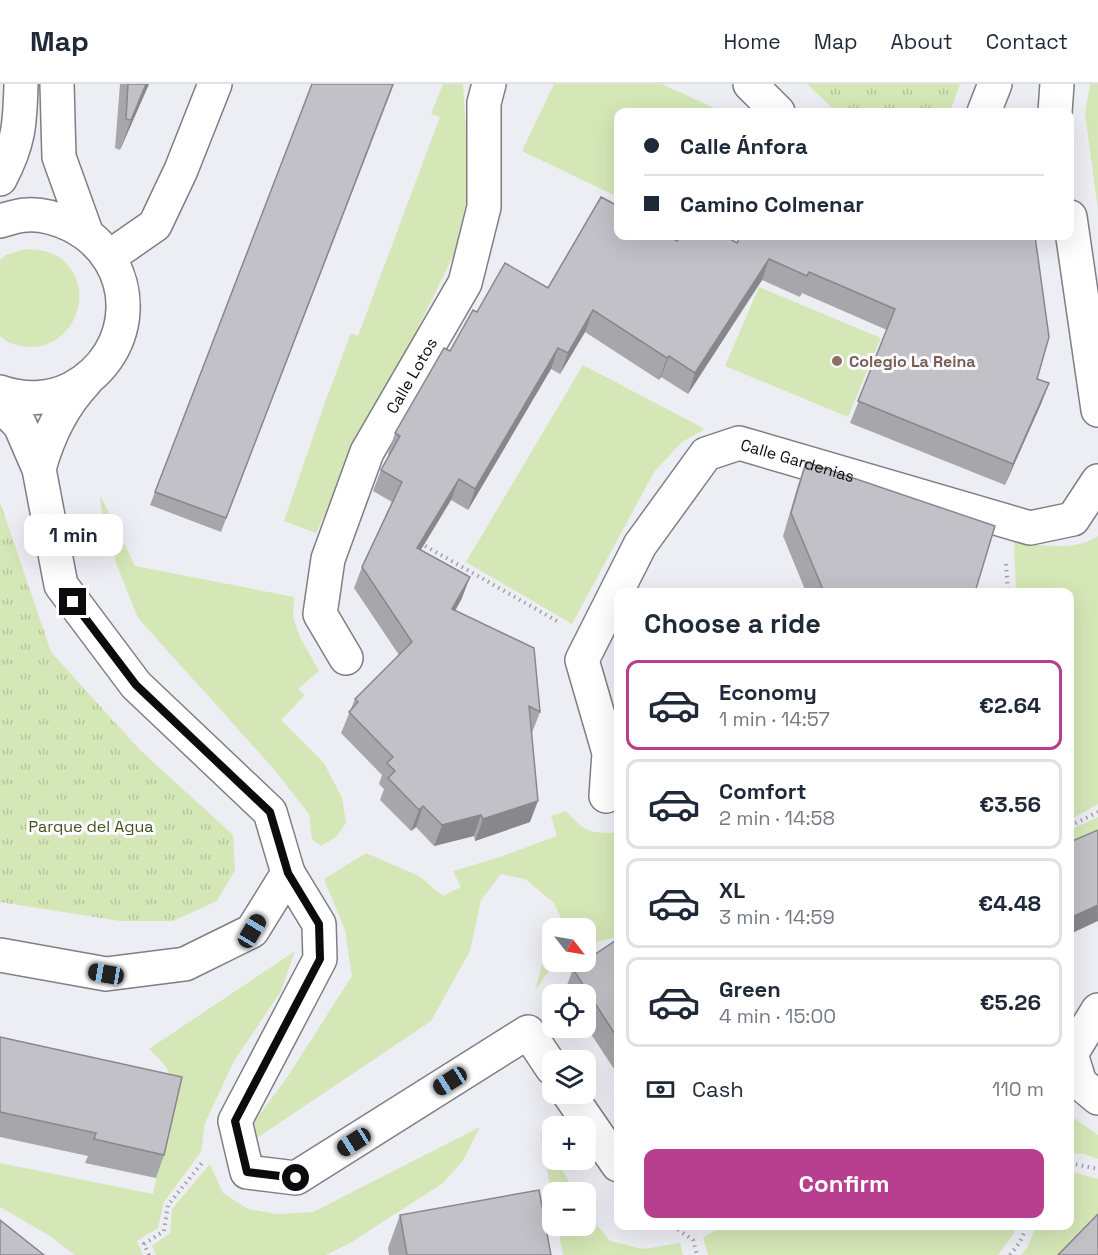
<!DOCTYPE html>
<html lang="en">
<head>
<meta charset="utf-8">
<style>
  :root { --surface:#fff; --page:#f6f6f7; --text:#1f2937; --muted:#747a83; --line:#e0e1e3; --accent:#b83e90 }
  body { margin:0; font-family:"Space Grotesk",sans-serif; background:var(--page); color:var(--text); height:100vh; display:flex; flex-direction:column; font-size:22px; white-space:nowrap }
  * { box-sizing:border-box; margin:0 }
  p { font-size:20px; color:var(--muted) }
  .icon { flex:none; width:33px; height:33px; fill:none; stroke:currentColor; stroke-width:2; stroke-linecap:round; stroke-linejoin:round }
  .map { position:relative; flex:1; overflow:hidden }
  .details { position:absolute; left:614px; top:504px; width:460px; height:642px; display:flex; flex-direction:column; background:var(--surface); border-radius:12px; box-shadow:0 6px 24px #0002 }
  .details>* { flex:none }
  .top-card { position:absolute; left:614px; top:24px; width:460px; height:132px; border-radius:12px; box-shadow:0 6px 24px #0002; display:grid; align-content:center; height:132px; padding:0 30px; background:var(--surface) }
  .needle { width:39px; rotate:121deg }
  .controls { position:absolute; left:542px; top:834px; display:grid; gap:12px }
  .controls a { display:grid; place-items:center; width:54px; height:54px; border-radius:12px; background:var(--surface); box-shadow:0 6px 24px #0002; font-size:30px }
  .end { position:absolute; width:27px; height:27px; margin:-14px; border:8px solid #0c0c0e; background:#fff; box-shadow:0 0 0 3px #fff }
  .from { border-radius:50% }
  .bubble { position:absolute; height:42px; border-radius:12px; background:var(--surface); box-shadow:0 6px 24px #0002; font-size:20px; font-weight:700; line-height:42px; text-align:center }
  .car { position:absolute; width:18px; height:36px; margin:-18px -9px; border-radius:8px; box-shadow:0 0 4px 2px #0007; background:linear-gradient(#222 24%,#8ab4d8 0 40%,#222 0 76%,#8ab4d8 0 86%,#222 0) }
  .top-card b { display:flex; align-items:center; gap:21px; height:57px; font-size:22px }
  .top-card b+b { border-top:2px solid var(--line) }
  .top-card i { width:15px; height:15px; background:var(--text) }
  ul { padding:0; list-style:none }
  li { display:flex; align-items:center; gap:18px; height:90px; margin:0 12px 9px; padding:0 18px; border:3px solid var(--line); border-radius:12px }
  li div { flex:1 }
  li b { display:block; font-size:22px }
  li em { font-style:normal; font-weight:700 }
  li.active { border-color:var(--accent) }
  li>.icon { width:54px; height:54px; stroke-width:1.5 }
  h2 { padding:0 30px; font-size:27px; line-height:72px }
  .pay { display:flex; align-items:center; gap:15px; height:66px; padding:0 30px; font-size:22px }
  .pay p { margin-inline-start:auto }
  .button { display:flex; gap:12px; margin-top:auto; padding:12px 30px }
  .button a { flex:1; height:69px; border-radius:12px; background:var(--accent); color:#fff; font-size:24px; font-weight:700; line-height:69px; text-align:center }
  header { display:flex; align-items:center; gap:36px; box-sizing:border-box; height:84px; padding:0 30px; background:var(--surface); border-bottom:2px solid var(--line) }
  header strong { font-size:28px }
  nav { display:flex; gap:33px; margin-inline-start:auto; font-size:21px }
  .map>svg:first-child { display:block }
  .green { fill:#d5e7b7 }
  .park { fill:url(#park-tufts) }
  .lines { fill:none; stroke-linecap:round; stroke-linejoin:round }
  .minor-casing { stroke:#7e7e84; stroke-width:36 }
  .major-casing { stroke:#7e7e84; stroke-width:36 }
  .path { stroke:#9f9fa5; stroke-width:4; stroke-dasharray:1.5 4.5; stroke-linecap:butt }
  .minor { stroke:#fff; stroke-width:33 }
  .major { stroke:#fff; stroke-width:33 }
  .wall { fill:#a7a6ab }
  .shaded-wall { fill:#88878b }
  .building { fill:#c2c1c7; stroke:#88878b; stroke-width:1.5 }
  .route { stroke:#0c0c0e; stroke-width:8 }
  .education-dot { fill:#8d6e63; stroke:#fbfaff; stroke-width:2 }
  .labels { text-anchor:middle; stroke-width:6; stroke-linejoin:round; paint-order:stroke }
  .education-label { font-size:16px; font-weight:bold; fill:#785e54; stroke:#fbfaff; text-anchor:start }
  .street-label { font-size:16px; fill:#0c0c0e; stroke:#fbfaff }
  .park-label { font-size:16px; fill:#42531a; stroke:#fbfaff }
</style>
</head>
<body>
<header>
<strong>Map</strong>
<nav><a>Home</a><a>Map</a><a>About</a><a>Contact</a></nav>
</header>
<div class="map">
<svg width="1098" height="1171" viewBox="0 0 1098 1171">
  <defs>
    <pattern id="park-tufts" width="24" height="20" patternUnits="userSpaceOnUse" patternTransform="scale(1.5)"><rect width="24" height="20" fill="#d5e7b7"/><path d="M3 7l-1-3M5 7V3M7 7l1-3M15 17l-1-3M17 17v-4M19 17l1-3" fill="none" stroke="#b6c59c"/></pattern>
  </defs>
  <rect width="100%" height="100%" fill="#ededf4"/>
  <path class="green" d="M443,0H463L468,79L466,119L455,168L398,285L361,353L316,449L284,437L323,324L351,249L358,252L440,33L431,30Z
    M554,0H662L723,28H618V113L522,67Z
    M1090,0H1098V126L1085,29Z
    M26,165C39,166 54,167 64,177C97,208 73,264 29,263C19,262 8,260 0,252V176L6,171Z
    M759,203L881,254L848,333L725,282Z
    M583,281L705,345L682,358L654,388L572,540L466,478Z
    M100,411L135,482L294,513L293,533L300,553L319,587L298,605L305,611L281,636L324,679L342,714L346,739L336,753L321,762L312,755L309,730L272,683L138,534L116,479L101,424Z
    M1098,452V720L1070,736V508H1016L1014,458C1039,461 1076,468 1098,452Z
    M566,727C586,749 589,749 618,749V853L585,860V844H563L565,843L554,819L525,795L501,790L481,816L470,867L431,937L257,1054L249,1045L288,992L352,892L345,846L324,795L366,769L419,792L443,812L461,803L453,787L500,773L557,752L551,732Z
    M1098,733V762L1070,774V746Z
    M552,858V878H555L535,907L546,864Z
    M295,867L281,907L234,977L205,1039L201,1068L164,1118L158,1144L137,1157L143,1171H75L50,1152L0,1123V1079L153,1110C159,1081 178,1021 171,995C168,982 158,974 149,965Z
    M1070,1031L1098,1051V1075L1084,1070L1070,1069Z
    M480,1043L463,1077L443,1099L350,1159L326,1171H156L152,1162L170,1149L172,1125L210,1080L223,1109L248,1125L277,1130L313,1128Z
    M540,1048L552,1069V1076H556L575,1108H552V1112Z
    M1072,1088L1098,1095V1148L1072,1171H1021L1027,1164L1036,1142H1070V1089Z
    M585,1126L610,1157L643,1165L680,1159L683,1171H563L558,1142H585Z
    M724,1142H1017L1012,1152L998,1171H708L703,1153Z"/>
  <path class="park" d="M807,0H960L950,28H836Z
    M0,418L51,568L140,666L233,751L235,786L217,817L173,837H120L0,818Z"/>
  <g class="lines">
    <defs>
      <g id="minor">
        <path d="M750,0L778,28"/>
        <path d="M984,28L995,0"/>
        <path d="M1055,28L1057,0"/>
        <path d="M1070,133L1098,326"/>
        <path d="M109,173L155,141L181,86L215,0"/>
        <path id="s1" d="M346,574L320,530L328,475L367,368L465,199L484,123V19L489,0"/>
        <path id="s2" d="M606,712L609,669L582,576L640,461L706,370L739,359L1030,444L1073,435L1098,397"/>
        <path d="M288,789L319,840L320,875L235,1037L247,1088L296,1094L528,948L552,984"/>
        <path d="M1098,926L1071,970L1080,999L1098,1014"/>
        <path d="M569,1010L618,1081"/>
      </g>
      <path id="major" d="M57,0L59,73L86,148
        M0,95C19,59 20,40 21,0
        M0,137C8,135 18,131 27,131C42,130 58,135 71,141C141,176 140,269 71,305C49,316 23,316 0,308
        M0,321L20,341L39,385L61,501L136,601L270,728L288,789L252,847L185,880L106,890L0,871
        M39,385C48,352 62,322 86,297"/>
    </defs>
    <use href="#minor" class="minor-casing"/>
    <use href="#major" class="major-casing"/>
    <path class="path" d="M420,459L557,537
      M1006,480L1008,508
      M1070,742L1098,728
      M1070,1079L1098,1085
      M673,1142L693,1156L697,1171
      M149,1171L144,1160L164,1147L168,1121L202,1079
      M1010,1171L1020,1158L1027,1142"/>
    <use href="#minor" class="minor"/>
    <use href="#major" class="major"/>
  </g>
  <path class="wall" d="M120,0H149L120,66L115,64Z
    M312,0H394L221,448L150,421Z
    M1035,152L1037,295L1049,299L1041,320L1005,401L850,339L887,246L802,209L800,213L762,196L688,310L661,293L659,296L585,248L560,290L551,285L468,426L451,416L421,466L462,514L455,526L540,628L532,649L530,738L475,757L474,752L434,762L416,743L411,747L380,716L384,705L379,700L382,691L341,649L355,615L399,571L354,504L362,483L392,418L373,407L381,386L389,371L388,370L395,349L477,228L548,204L677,157L737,159Z
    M806,378L975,508H806L783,452L798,401Z
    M618,855V991L585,941V910H565L564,909L573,885Z
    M0,953L164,1071L156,1094L85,1079L88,1072L0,1053Z
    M400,1131L551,1171H389L388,1164Z"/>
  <path class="shaded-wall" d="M146,0H149L120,66L131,36Z
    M769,175L762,196L688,310L695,289Z
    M593,226L585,248L560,290L568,269Z
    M558,264L551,285L468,426L475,405Z
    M669,272L661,293L659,296L667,274Z
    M1049,299L1041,320L1005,401L1013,380Z
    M459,395L451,416L409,485L417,464Z
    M470,493L462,514L445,546L452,525Z
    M538,717L530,738L475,757L483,735Z
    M423,722L416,743L411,747L419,726Z
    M481,731L474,752L434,762L442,741Z
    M1098,821V837L1070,850V834Z"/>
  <path class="building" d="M128,0H146L131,36L126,35Z
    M312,0H393L226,434L155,408Z
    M601,113L618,122V152H668L677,157L680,152H725L737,159L740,152H1035L1049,253L1037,295L1049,299L1013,380L858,317L895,225L809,188L807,192L769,175L695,289L669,272L667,274L593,226L568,269L558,264L475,405L459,395L417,464L470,493L452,525L534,564L540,628L529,622L538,717L483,735L481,731L442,741L423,722L419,726L388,694L395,687L387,679L393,673L349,628L358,618L355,615L412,558L362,483L402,398L381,386L400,352L395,349L444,264L450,267L473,226L477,228L505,179L548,204Z
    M806,378L995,442L975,508H824L791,429Z
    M1098,746V821L1070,834V758Z
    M618,855V955L573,885Z
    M0,953L182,993L164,1071L94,1055L96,1049L0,1028Z
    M539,1106L551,1171H407L400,1131Z
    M1098,1130V1171H1058Z
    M0,1136L44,1171H0Z"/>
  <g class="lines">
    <path class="route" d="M73,518L136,601L270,728L288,789L319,840L320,875L235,1037L247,1088L296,1094"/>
  </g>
  <circle class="education-dot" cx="837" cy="277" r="6"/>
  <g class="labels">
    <g class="education-label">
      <text x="849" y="283">Colegio La Reina</text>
    </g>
    <g class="street-label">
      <text dy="6" stroke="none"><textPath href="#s1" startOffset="309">Calle Lotos</textPath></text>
      <text dy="6" stroke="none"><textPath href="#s2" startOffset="477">Calle Gardenias</textPath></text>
    </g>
    <g class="park-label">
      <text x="91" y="748">Parque del Agua</text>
    </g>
  </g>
</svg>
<div class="controls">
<a><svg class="needle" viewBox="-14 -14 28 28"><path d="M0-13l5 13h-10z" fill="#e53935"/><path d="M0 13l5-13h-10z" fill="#747a83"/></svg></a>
<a><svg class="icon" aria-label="locate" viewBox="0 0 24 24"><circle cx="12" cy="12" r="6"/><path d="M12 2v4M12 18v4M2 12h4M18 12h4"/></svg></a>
<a><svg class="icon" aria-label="layers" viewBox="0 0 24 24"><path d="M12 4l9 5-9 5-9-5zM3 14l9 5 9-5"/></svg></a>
<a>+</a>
<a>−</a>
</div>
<i class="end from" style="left:296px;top:1094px"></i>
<i class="end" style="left:73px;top:518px"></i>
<div class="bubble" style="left:24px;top:430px;width:99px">1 min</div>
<i class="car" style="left:252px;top:847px;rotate:31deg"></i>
<i class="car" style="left:106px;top:890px;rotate:280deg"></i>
<i class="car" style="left:450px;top:997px;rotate:238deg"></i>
<i class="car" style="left:354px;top:1058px;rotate:238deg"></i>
<div class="top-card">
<b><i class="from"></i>Calle Ánfora</b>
<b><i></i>Camino Colmenar</b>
</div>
<section class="details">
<h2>Choose a ride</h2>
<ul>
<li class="active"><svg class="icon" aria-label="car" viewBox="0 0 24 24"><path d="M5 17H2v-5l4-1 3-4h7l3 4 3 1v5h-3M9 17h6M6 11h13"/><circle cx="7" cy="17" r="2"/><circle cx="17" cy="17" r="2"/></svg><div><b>Economy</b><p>1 min · 14:57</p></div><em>€2.64</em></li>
<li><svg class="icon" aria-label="car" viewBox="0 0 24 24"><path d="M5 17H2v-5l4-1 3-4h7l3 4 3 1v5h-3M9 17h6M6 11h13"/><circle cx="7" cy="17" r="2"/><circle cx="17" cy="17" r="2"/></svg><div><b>Comfort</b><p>2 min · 14:58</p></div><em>€3.56</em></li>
<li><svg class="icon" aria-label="car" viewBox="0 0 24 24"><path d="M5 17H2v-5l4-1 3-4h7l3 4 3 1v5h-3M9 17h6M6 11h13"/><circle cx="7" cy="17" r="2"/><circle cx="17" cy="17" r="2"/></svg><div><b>XL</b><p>3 min · 14:59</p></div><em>€4.48</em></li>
<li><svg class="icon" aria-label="car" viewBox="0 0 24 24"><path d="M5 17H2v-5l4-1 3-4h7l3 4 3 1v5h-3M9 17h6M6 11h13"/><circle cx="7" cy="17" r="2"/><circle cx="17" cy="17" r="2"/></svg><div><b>Green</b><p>4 min · 15:00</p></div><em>€5.26</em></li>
</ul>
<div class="pay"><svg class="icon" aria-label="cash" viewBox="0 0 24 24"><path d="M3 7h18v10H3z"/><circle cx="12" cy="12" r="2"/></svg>Cash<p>110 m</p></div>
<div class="button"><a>Confirm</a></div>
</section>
</div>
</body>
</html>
